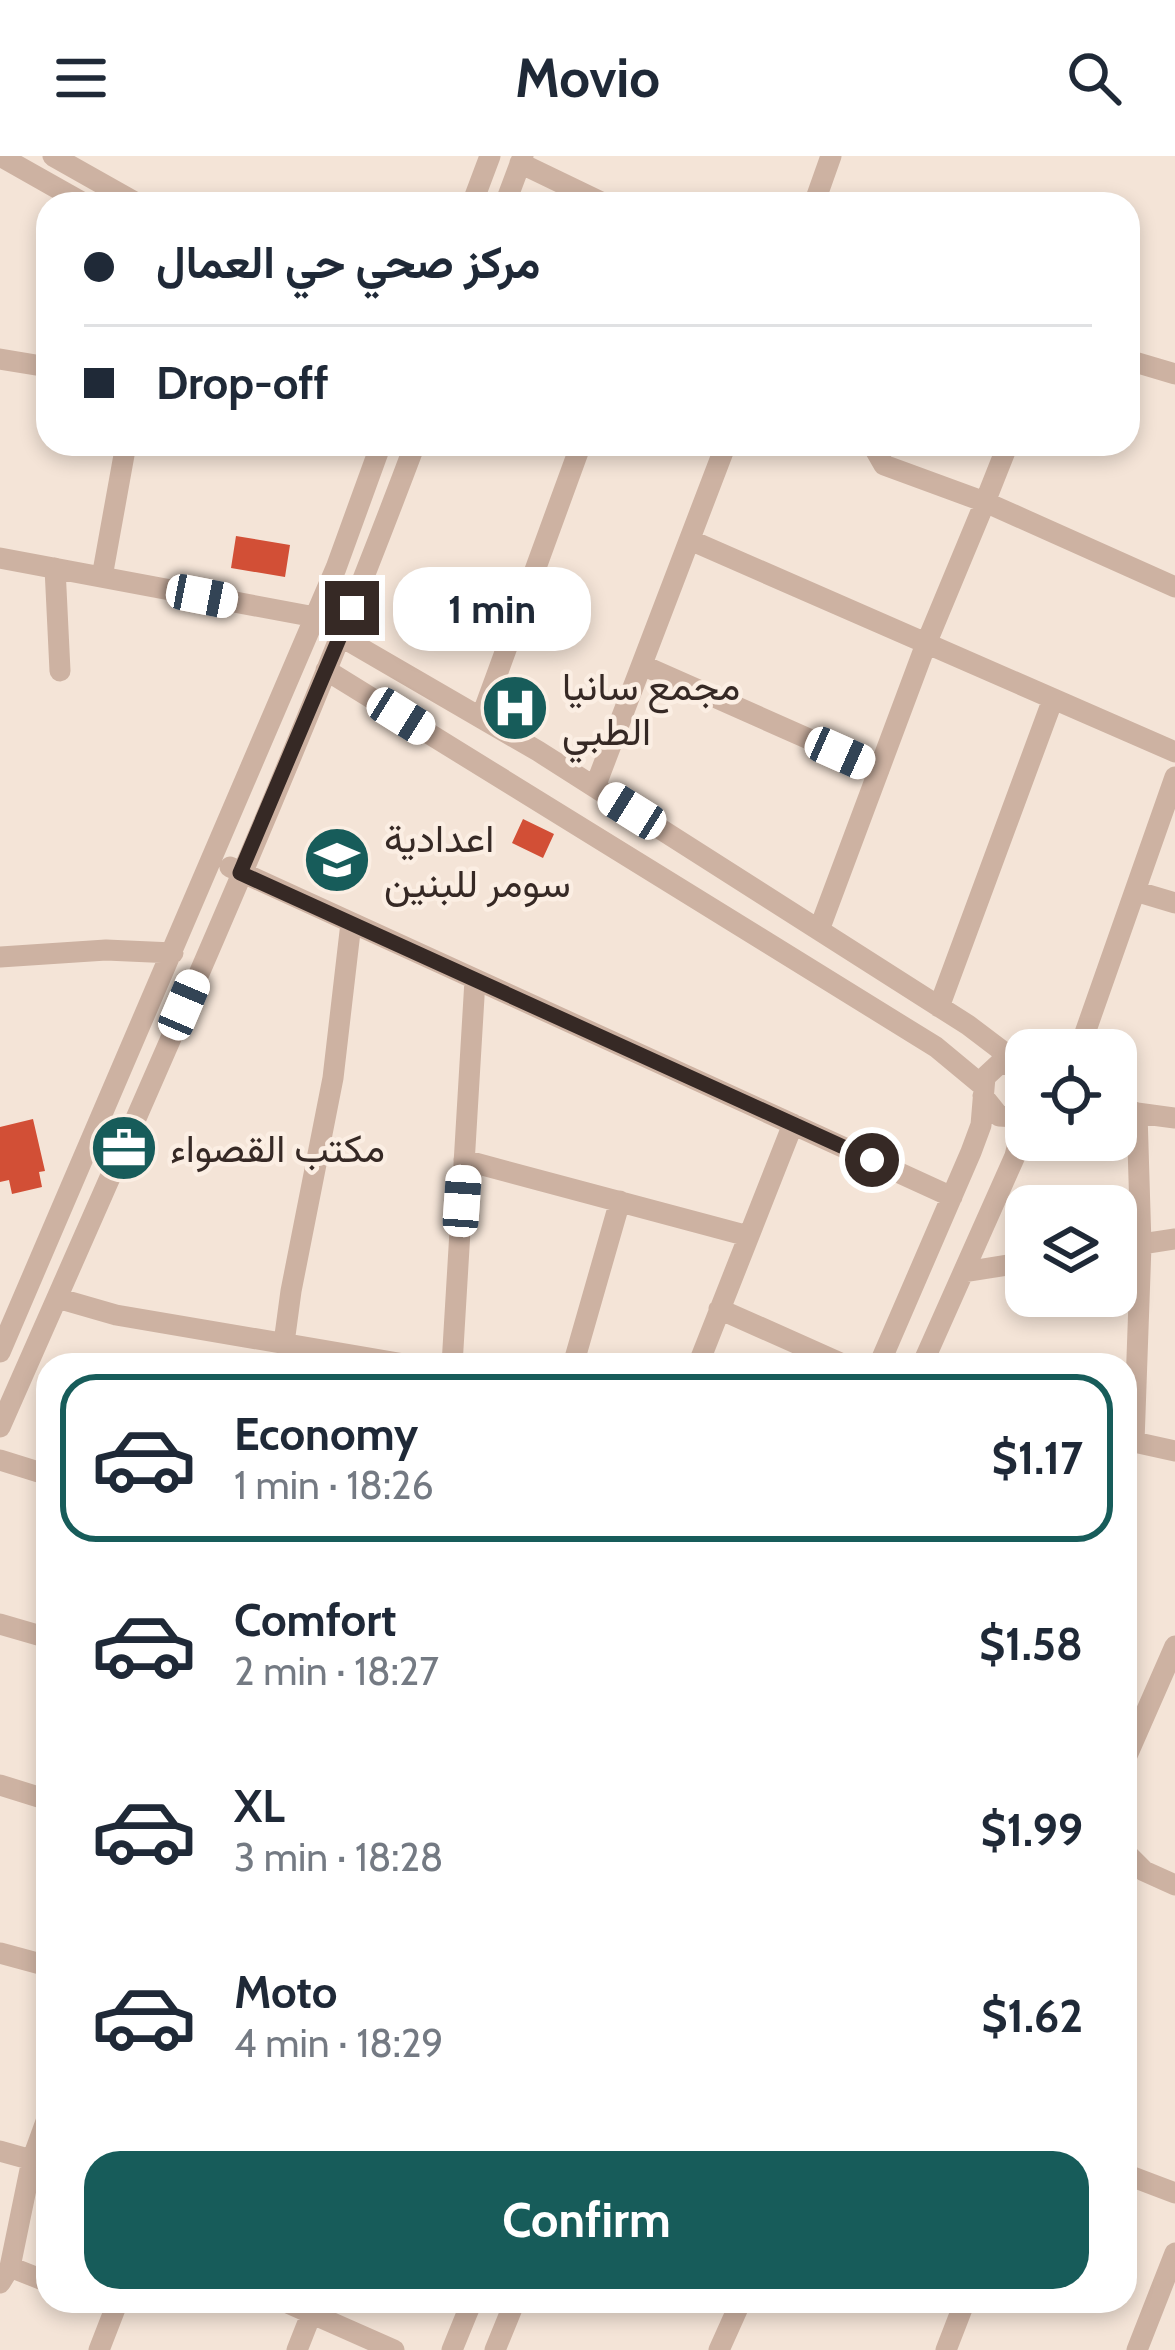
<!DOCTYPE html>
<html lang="en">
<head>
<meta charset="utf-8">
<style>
  :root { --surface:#fff; --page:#f2f2f3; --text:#1f2937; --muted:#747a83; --line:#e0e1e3; --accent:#175c5a }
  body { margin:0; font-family:Cabin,Vazirmatn,sans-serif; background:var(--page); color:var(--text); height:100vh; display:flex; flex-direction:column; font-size:45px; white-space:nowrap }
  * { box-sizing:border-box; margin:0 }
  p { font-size:39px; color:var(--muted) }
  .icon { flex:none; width:66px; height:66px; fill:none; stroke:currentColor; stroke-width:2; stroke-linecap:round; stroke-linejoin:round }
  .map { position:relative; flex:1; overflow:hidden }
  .details { position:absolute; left:36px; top:1197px; width:1101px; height:960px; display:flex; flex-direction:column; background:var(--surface); border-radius:36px; box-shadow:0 6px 18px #0003 }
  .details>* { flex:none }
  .top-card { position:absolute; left:36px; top:36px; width:1104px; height:264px; border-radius:36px; box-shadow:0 6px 18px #0003; display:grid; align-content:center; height:264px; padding:0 48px; background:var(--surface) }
  .tools { position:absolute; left:1005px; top:873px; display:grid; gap:24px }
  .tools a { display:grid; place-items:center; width:132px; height:132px; border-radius:24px; background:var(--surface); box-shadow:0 6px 18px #0003; font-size:60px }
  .end { position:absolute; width:54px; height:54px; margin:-27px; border:15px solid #362925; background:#fff; box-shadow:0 0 0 6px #fff }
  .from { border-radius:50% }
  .bubble { position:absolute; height:84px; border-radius:36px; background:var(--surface); box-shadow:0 6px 18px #0003; font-size:39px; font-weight:800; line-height:84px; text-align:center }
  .car { position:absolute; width:36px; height:72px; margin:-36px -18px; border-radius:15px; box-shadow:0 0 9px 3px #0007; background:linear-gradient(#fff 24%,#345 0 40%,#fff 0 76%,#345 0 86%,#fff 0) }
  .top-card b { display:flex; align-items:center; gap:42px; height:114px; font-size:45px }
  .top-card b+b { border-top:3px solid var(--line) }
  .top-card i { width:30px; height:30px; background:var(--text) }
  ul { padding:21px 0 0; list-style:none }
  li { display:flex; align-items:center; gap:36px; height:168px; margin:0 24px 18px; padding:0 24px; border:6px solid transparent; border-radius:36px }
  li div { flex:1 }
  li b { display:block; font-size:45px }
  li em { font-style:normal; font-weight:800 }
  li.current { border-color:var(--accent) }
  li>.icon { width:108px; height:108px; stroke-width:1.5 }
  .action { display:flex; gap:24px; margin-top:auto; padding:24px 48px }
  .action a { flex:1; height:138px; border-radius:36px; background:var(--accent); color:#fff; font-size:48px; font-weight:800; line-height:138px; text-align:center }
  header { display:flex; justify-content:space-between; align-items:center; height:156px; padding:0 48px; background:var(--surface); font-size:54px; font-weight:800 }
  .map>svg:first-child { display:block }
  .building { fill:#d24f36 }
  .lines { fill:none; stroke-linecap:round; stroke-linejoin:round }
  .minor { stroke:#cdb2a2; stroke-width:21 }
  .route { stroke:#362925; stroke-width:15 }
  .labels { text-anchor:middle; stroke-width:9; stroke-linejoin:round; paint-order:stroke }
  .poi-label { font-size:39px; fill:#362925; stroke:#fbeee3; text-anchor:start }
</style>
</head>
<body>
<header><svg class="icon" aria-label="menu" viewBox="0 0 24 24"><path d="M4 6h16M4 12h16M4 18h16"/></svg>Movio<svg class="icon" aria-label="search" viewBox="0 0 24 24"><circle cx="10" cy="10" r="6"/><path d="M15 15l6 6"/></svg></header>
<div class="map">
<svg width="1175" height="2194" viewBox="0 0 1175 2194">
  <rect width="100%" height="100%" fill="#f4e4d7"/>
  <path class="building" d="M236,380L290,389L285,421L231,412Z
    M523,663L554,678L543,702L512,687Z
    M33,963L45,1015L39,1016L42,1031L12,1038L9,1024L0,1026V971Z"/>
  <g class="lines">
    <path class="minor" d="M0,0L85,48
      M53,0L138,48
      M520,7L605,48
      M472,48L490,0
      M505,48L523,0
      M814,48L831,0
      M0,203L48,211
      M1128,204L1175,218
      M1008,288L985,346L1175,431
      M690,384L1175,596
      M0,402L315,461
      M55,412L60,515
      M102,421L126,288
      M340,480L538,595L968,869L1018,907
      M642,509L879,614
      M326,514L936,891L983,930
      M481,562L581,288
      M595,631L726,288
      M230,711L952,1041
      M1135,735L1175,747
      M819,774L926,488L985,346L884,309L872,288
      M0,801L106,794L173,797
      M939,851L1053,543
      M1079,894L1175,621
      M983,940L999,960L1017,961L1026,957
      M1116,950L1137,957L1141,1089L1134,1286
      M1137,957L1175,962
      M464,1004L748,1080
      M1116,1092L1175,1083
      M964,1116L1026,1106
      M57,1142L116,1159L410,1209
      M719,1153L845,1209
      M0,1196L336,412L381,288
      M281,1209L291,1135L333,922L351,767
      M452,1209L475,824
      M573,1209L620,1045
      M698,1209L793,968
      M879,1209L971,996L981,969L985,921L999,908L1024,910
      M922,1209L1015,1000L1025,958
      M0,1271C143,946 290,621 415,288
      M1125,1284L1175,1295
      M0,1304L48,1319
      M0,1468L48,1482
      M1125,1604L1175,1490
      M0,1629L48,1644
      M1125,1696L1144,1715L1175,1729
      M0,1797L48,1810
      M0,1995L32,2004
      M1125,2018L1175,2037
      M10,2111L48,2126
      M0,2127L10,2111L32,2004L48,1960
      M283,2145L394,2194
      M99,2194L118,2145
      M297,2194L312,2156
      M452,2194L472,2145
      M495,2194L515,2145
      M719,2194L741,2145
      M946,2194L965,2145
      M1137,2194L1175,2097"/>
  </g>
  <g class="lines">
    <path class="route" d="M352,452L240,717L872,1004"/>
  </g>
  <defs>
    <symbol id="hospital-disc" viewBox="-11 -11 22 22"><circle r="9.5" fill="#175c5a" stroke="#fbeee3"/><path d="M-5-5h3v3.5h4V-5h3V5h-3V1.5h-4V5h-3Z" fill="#fff"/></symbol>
    <symbol id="school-disc" viewBox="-11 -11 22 22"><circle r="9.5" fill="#175c5a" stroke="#fbeee3"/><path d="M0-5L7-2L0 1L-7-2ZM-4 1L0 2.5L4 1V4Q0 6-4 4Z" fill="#fff"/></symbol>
    <symbol id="office-disc" viewBox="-11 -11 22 22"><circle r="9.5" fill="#175c5a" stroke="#fbeee3"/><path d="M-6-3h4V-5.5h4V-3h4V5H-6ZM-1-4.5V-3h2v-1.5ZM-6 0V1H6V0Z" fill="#fff"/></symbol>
  </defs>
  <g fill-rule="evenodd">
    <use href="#hospital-disc" x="477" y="514" width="76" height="76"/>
    <use href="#school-disc" x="299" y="666" width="76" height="76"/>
    <use href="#office-disc" x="86" y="954" width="76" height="76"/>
  </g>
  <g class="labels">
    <g class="poi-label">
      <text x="562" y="544">مجمع سانيا<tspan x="562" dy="45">الطبي</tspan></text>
      <text x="384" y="696">اعدادية<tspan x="384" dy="45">سومر للبنين</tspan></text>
      <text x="170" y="1006">مكتب القصواء</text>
    </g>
  </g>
</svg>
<div class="tools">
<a><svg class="icon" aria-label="locate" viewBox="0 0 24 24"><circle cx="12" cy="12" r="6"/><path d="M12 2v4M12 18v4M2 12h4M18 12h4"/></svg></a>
<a><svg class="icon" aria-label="layers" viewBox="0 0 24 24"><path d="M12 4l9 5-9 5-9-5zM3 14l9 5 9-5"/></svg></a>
</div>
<i class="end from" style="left:872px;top:1004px"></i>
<i class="end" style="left:352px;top:452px"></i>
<div class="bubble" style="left:393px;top:411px;width:198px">1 min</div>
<i class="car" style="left:202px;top:440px;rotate:101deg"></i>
<i class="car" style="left:401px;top:560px;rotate:122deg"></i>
<i class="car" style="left:840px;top:597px;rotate:114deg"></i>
<i class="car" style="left:632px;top:655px;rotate:302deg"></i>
<i class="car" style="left:184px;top:849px;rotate:23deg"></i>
<i class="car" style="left:462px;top:1045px;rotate:4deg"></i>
<div class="top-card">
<b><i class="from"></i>مركز صحي حي العمال</b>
<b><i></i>Drop-off</b>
</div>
<section class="details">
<ul>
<li class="current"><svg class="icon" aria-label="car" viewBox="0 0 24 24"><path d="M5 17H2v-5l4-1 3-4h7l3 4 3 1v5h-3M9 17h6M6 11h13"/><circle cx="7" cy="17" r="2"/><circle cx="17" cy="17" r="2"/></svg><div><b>Economy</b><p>1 min · 18:26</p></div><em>$1.17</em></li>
<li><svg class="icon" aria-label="car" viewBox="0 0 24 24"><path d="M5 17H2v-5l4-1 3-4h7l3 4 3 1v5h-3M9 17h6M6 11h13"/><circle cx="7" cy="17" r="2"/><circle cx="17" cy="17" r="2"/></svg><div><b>Comfort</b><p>2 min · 18:27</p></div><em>$1.58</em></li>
<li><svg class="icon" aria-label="car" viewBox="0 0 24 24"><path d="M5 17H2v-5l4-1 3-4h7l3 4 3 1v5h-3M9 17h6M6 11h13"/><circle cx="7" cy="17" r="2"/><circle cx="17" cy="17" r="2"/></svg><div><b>XL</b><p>3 min · 18:28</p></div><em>$1.99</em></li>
<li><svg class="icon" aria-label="car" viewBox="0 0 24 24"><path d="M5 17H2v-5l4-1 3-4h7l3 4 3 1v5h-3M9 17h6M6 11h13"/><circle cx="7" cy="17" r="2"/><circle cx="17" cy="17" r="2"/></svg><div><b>Moto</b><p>4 min · 18:29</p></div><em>$1.62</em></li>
</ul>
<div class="action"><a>Confirm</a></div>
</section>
</div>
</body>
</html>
